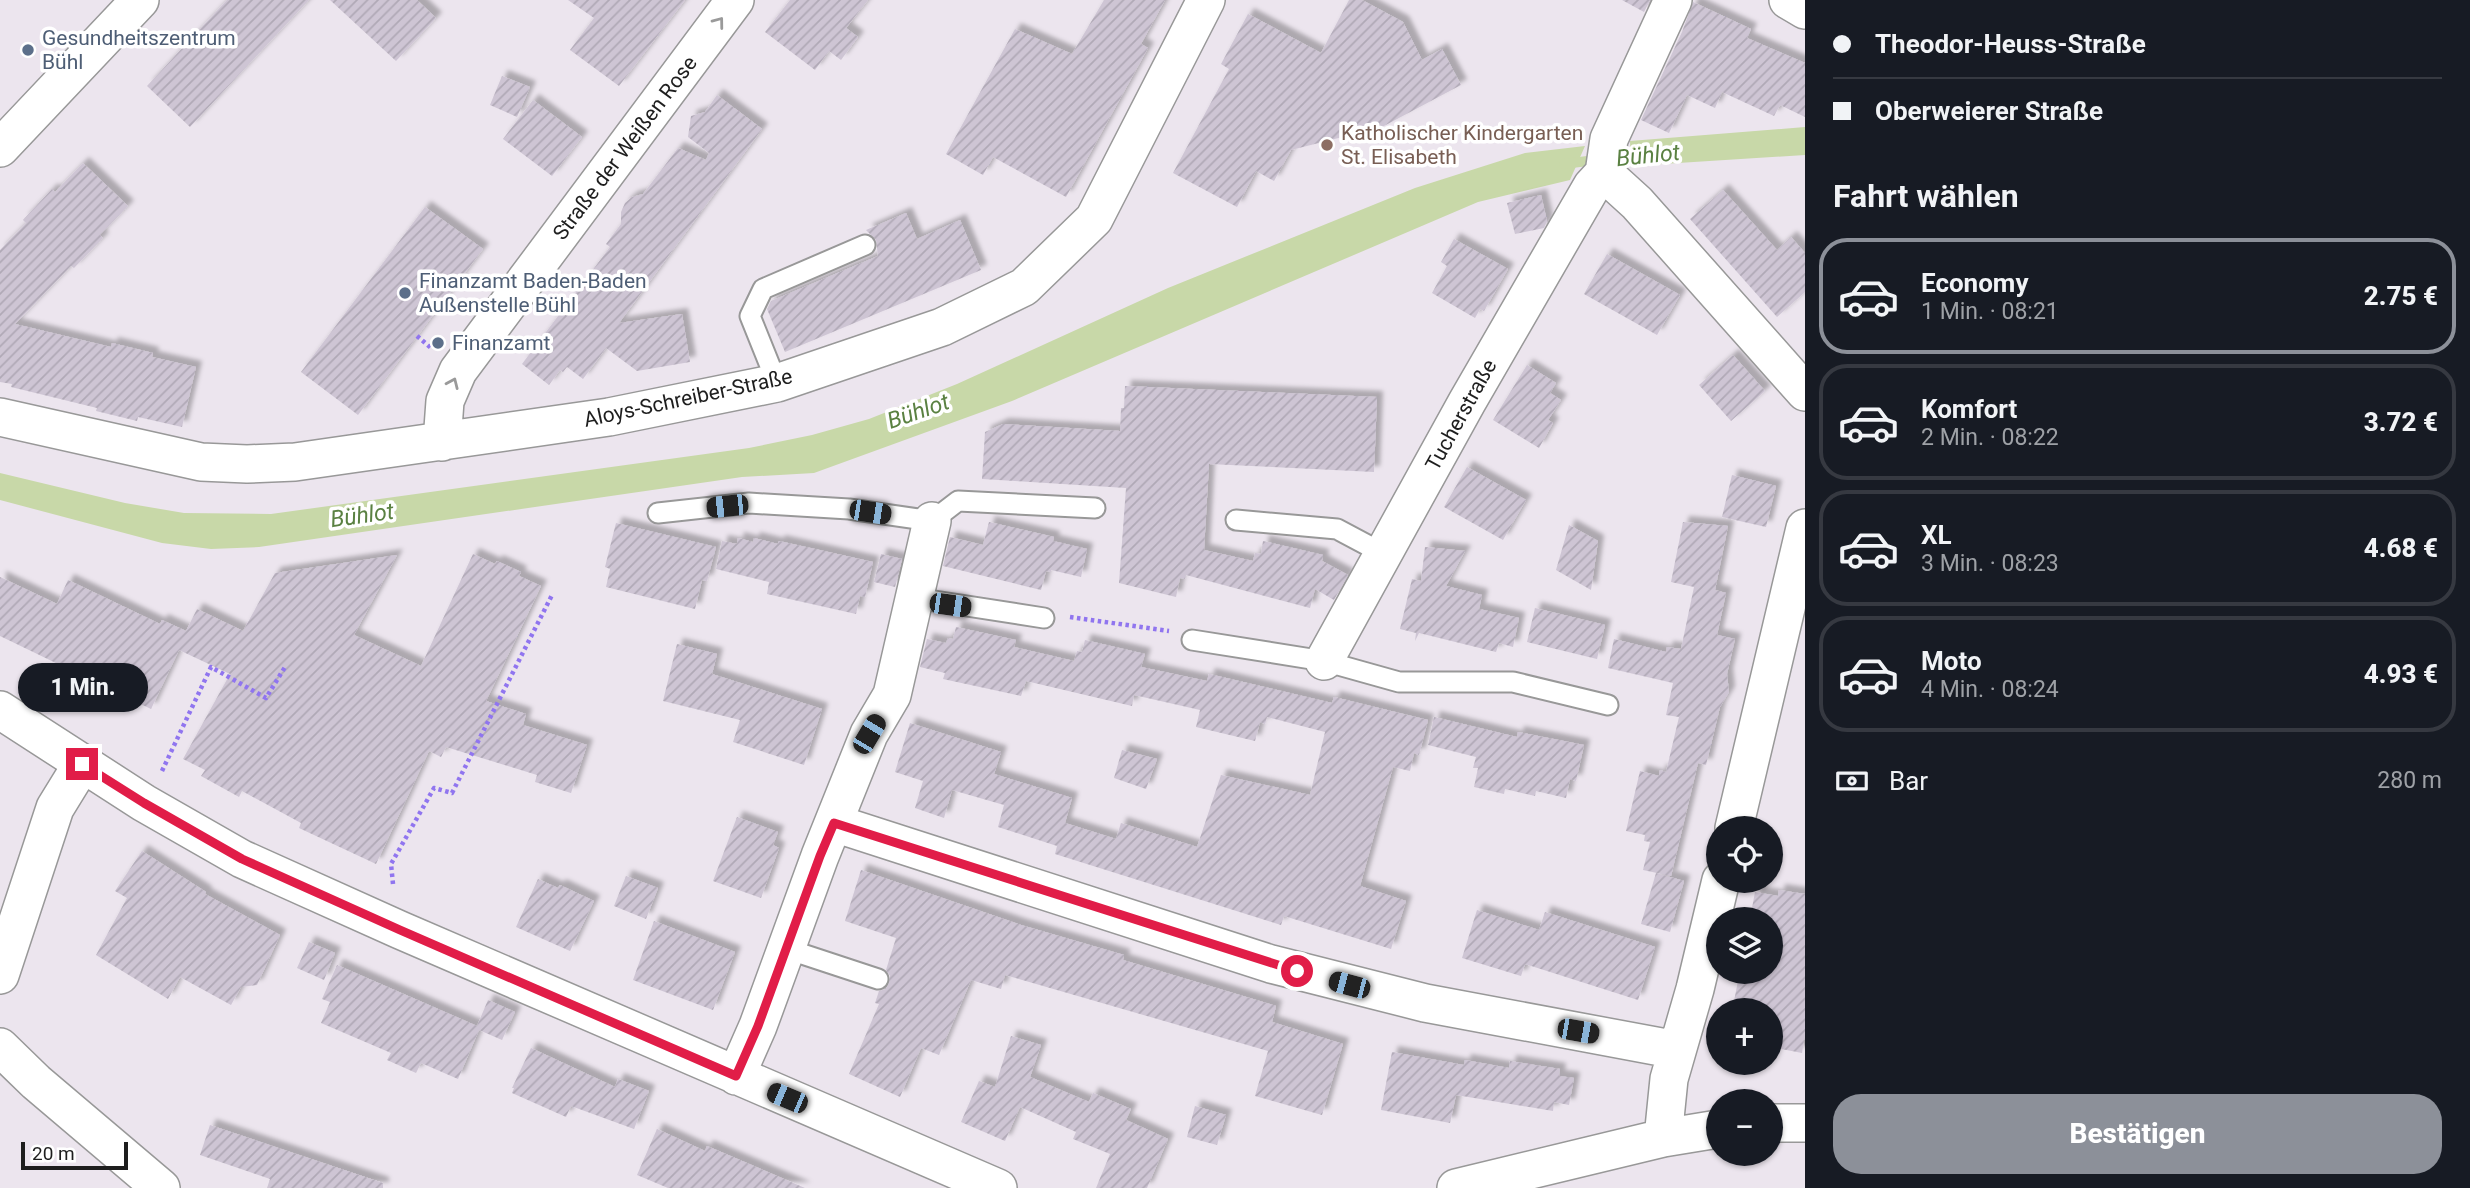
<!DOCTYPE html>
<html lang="de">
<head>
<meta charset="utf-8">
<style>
  :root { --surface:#171b24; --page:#242831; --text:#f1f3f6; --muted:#9ea1a6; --line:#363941; --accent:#8c9099 }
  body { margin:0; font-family:Roboto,sans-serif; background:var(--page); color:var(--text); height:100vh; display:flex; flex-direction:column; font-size:26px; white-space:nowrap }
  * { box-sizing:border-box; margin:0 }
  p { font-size:23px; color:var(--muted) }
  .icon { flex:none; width:38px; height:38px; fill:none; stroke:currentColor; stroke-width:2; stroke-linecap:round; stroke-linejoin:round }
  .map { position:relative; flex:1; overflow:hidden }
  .side { display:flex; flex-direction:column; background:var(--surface); width:665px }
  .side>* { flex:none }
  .banner { display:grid; align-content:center; height:154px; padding:0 28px; background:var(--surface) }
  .controls { position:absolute; left:1706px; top:816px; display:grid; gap:14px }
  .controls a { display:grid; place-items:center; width:77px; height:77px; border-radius:50%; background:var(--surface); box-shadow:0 2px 5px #0004; font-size:35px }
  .scale { position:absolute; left:21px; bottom:18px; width:107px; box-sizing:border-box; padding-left:7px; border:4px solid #1e1e1e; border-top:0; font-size:19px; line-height:24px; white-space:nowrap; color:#1e1e1e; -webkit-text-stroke:5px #fff; paint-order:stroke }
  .end { position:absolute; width:32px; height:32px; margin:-16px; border:9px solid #e11d48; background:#fff; box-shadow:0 0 0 4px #fff }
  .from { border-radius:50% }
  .bubble { position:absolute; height:49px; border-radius:24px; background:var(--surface); box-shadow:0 2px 5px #0004; font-size:23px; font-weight:800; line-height:49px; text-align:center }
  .car { position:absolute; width:21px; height:42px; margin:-21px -10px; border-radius:9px; box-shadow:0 0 5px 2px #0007; background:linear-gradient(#222 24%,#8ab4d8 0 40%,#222 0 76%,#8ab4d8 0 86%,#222 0) }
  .banner b { display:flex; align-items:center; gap:24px; height:66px; font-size:26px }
  .banner b+b { border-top:2px solid var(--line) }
  .banner i { width:18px; height:18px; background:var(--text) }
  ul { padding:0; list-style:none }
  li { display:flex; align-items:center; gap:21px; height:116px; margin:0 14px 10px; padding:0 14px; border:4px solid var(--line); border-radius:28px }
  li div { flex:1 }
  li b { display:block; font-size:26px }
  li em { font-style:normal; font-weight:800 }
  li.active { border-color:var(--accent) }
  li>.icon { width:63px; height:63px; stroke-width:1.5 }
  h2 { padding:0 28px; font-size:32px; line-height:84px }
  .pay { display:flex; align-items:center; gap:18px; height:77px; padding:0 28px; font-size:26px }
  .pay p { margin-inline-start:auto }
  .primary-button { display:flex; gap:14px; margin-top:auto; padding:14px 28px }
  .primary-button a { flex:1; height:80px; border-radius:28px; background:var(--accent); color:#fff; font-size:28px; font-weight:800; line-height:80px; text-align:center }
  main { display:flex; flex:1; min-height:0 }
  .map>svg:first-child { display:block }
  .water { fill:#c8d8a8 }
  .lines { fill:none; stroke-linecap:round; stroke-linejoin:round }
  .stream { stroke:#c8d8a8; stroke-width:10 }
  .building { fill:url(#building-hatch); filter:url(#shadow) }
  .lane-casing { stroke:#989898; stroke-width:23 }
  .street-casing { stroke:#989898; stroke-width:40 }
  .path { stroke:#9075ef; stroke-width:4.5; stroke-dasharray:3.5 3.5; stroke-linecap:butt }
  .lane { stroke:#fff; stroke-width:19 }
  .street { stroke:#fff; stroke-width:37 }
  .oneway { stroke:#9a9a9a }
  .route { stroke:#e11d48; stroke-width:9 }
  .service-dot { fill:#5c6f8a; stroke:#fff; stroke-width:2.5 }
  .education-dot { fill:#8d6e63; stroke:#fff; stroke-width:2.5 }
  .labels { text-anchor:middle; stroke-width:7; stroke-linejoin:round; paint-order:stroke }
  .service-label { font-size:21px; fill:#4e5e75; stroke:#fff; text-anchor:start }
  .education-label { font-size:21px; fill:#785e54; stroke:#fff; text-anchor:start }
  .street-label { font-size:21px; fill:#1e1e1e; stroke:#fff }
  .water-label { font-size:23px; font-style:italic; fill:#5a8142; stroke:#fff }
</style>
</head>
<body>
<main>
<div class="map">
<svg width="1805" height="1188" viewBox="0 0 1805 1188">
  <defs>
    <pattern id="building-hatch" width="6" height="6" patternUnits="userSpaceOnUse" patternTransform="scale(1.75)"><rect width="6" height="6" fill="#cec5d4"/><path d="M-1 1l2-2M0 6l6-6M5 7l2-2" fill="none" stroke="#b0a9b6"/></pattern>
    <filter id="shadow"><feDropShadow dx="6" dy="-6" stdDeviation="2" flood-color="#0004"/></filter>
  </defs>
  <rect width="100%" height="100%" fill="#ece5ee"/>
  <path class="water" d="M1805,127V155L1631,166L1630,141Z
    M1585,146L1570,180L1478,202L1012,401L814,473L742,477L259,547L211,549L162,543L0,500V473L125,503L184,513L271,514L749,448L812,435L869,419L957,384L1168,288L1415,188L1525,153Z"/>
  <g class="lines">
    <path class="stream" d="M1564,164L1642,154"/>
  </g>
  <path class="building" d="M227,0H309L190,127L147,86Z
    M330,0H417L436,18L396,61Z
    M568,0H685L619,86L570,50L594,18Z
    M790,0H868L846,28L858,37L841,60L829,51L815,70L765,32Z
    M1104,0H1165L1141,44L1148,48L1066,197L993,157L983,175L946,154L1015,29L1072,54Z
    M1349,0H1362L1403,22L1422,60L1442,49L1461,85L1382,127L1291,150L1274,181L1256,171L1237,207L1173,173L1229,69L1221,64L1248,14L1321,53Z
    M1622,0H1650L1644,12Z
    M1693,2L1751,29L1747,38L1805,63V117L1780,105L1774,116L1722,92L1715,108L1687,95L1669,133L1641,120L1682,32Z
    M502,76L530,87L517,117L490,105Z
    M717,95L762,129L619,323L682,314L690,362L637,371L606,348L583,379L567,367L563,372L560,370L549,385L522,364L610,247L606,244L621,224V212L625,203L632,197L643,194L678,148L706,160L709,153L688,137L691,116L705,112Z
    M533,100L582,137L552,176L503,139Z
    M83,163L128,206L100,235L103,238L74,268L71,266L15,324L111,347L112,343L153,353L152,357L196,367L182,427L138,417L137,421L96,411L97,408L11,387L12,384L0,382V250L26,223L23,220L52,189L55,192Z
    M1723,190L1777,250L1791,237L1805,253V292L1777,317L1690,219Z
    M1541,195L1547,221L1544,228L1515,234L1507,203Z
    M425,207L483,249L358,415L301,372Z
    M906,213L917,239L960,220L981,270L785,352L767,309L771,301L878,256L876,240L866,230Z
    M1454,239L1508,269L1484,311L1480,309L1475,318L1432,293L1447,266L1441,262Z
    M1607,254L1680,295L1657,335L1584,294Z
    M1733,355L1765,391L1731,421L1699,385Z
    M1527,365L1556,383L1550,393L1561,400L1548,420L1553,423L1539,448L1493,420Z
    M1125,386L1377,397L1374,472L1209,464L1204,550L1253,561L1255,553L1261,554L1263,541L1323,555L1322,561L1348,575L1334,600L1315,589L1310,608L1186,575L1185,579L1180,578L1176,597L1119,583L1126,488L982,479L985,432L1003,424L1120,431L1121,408H1124Z
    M1467,467L1526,500L1503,540L1444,507Z
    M1732,475L1776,486L1766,527L1722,517Z
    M989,522L1054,537L1053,541L1087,549L1081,577L1051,570V572L1046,571L1041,590L943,566L950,537L983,545Z
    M1683,522L1728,526L1715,590L1726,593L1717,635L1735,639L1727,674L1729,692L1720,707L1706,765L1698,763L1671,876L1643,870L1650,842L1644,841L1645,835L1626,831L1640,771L1659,776L1660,770L1666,772L1679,717L1666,715L1673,683L1608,668L1614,639L1666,652L1667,647L1681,649L1694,587L1671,582Z
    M616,523L716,547L707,581L702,580L695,609L606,587L610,569L605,567Z
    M1569,525L1598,541L1591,590L1556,570Z
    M738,538L753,542L754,538L778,544L779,541L873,562L865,597L860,596L856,614L767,594L769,582L716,569L722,541L737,544Z
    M1425,547L1465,551L1446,586L1482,595L1479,609L1519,618L1513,647L1499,643L1496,652L1419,633L1415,641L1416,633L1400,629L1412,579L1421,581Z
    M473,554L495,564L497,561L521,572L519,576L541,586L486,701L526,714L523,725L587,745L571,793L535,782L537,775L446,747L441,757L429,751L376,864L299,828L301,823L242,791L239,797L201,776L205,770L183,759L230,674L179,650L151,709L0,636V577L57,604L68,580L160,624L162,620L186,631L197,609L243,631L275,573L397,555L354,635L421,666Z
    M881,554L902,559L895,587L874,582Z
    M1535,608L1605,625L1597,659L1527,642Z
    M956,627L1016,640L1014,647L1074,661L1077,651L1082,652L1085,640L1145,654L1141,667L1207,681L1209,674L1332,703L1334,697L1428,720L1419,755L1414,753L1410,771L1393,767L1360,886L1406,901L1391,949L1284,916L1281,925L1055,854L1057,846L998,827L1004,805L952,790L944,818L915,808L923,781L895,772L910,723L1001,752L994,774L1072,798L1065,823L1116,839L1121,823L1197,847L1221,775L1310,795L1325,732L1267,717L1265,724L1260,722L1255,741L1196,727L1200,710L1134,695L1132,706L1026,681L1021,696L943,679L945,673L920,667L927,639L946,643L948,638L953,639Z
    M677,644L717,654L712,674L822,709L804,765L733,742L740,720L663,701Z
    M1434,717L1517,737L1518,732L1584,745L1576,781L1570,779L1566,798L1536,791L1535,796L1505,789L1504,794L1474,787L1478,768H1473L1476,757L1428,745Z
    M1122,750L1157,759L1146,789L1114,778Z
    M737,817L778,832L773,845L779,848L761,898L713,881Z
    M142,851L206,892L205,894L280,935L257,985L241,987L231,1005L180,977L168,999L96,955L127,898L115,891Z
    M861,870L1021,925L1124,955L1123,960L1276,1006L1272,1022L1343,1044L1322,1115L1255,1096L1268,1051L1005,975L1001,989L971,980L939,1055L921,1048L900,1097L849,1074L879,1004L875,1003L879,991L886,989L889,983L890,976L886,970L896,938L845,921Z
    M1656,873L1684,881L1670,932L1641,924Z
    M626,876L658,888L646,919L614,906Z
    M538,879L558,888L560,885L594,901L570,951L516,927Z
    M1779,890L1805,894V1034L1802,1053L1771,1047V1010H1738L1739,1001H1734L1740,971H1771V919H1750L1755,892L1778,896Z
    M1477,910L1539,930L1545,912L1655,947L1638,1000L1525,964L1521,976L1462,958Z
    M654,921L735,952L713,1010L633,980Z
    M309,942L335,953L324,980L297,968Z
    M337,965L477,1026L488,1000L515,1012L502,1040L479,1030L458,1079L421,1063L416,1073L387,1060L391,1053L321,1023L330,1002L322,999Z
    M1011,1036L1041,1045L1030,1077L1089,1102L1093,1093L1131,1109L1126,1120L1168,1139L1147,1188H1096L1110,1154L1073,1139L1076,1132L1020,1107L1005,1141L961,1122L979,1081L995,1087Z
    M531,1048L615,1087L618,1079L649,1091L634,1129L571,1106L566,1117L512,1093L514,1088H512Z
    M1392,1052L1464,1065L1465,1060L1509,1068L1510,1061L1560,1069L1559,1076L1574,1078L1569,1105L1554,1102L1553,1111L1456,1095L1450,1123L1381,1110Z
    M1195,1106L1226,1115L1217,1145L1187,1137Z
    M210,1125L383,1183V1188H267L270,1179L200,1155Z
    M657,1129L705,1151L707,1146L805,1188H668L637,1175Z"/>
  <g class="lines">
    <defs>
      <path id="lane" d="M777,383L750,316L763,289L865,245
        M658,513L749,503L849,509L932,521L958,501L1095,508
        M1236,520L1337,529L1384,554
        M915,598L1044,618
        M1192,640L1324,661L1399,682H1513L1608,705
        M787,949L878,979"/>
      <path id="street" d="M1788,0L1805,10
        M0,148L140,0
        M1604,173L1637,203L1805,392
        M0,417L201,462L247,464L295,462L609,417L777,383L942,327L1024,287L1094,219L1206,0
        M442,442L445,401L458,371L735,0
        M1324,661L1467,402L1592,186L1604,173L1609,139L1673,0
        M0,710L144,803L242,859L400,930L998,1188
        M834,823L1271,964L1425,1003L1677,1050
        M1734,828L1805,528
        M0,975L55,808L82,764
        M0,1047L36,1082L161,1188
        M736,1076L758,1026L820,856L869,734L892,695L932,521
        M1771,1123H1805
        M1663,1138L1669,1079L1695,989L1721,880
        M1456,1188L1663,1138L1718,1129"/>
    </defs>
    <use href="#lane" class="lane-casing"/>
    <use href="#street" class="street-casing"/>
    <path class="path" d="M417,336L431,348
      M1070,617L1169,631
      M162,771L211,667L266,698L285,667
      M393,884L391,864L434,788L452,793L552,595"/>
    <use href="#lane" class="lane"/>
    <use href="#street" class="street"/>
  </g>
  <defs><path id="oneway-chevron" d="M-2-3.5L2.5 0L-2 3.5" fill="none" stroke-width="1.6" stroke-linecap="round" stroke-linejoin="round" transform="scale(1.75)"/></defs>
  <g class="oneway">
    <use href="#oneway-chevron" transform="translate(719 22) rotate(-53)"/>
    <use href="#oneway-chevron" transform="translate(453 383) rotate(-66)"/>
  </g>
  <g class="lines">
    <path class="route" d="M82,764L144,803L242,859L400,930L736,1076L758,1026L820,856L834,823L1297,971"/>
  </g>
  <g class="service-dot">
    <circle cx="28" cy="50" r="7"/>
    <circle cx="405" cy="293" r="7"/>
    <circle cx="438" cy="343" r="7"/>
  </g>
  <circle class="education-dot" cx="1327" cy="145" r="7"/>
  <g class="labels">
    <g class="service-label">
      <text x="42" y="45">Gesundheitszentrum<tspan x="42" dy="24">Bühl</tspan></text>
      <text x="419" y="288">Finanzamt Baden-Baden<tspan x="419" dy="24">Außenstelle Bühl</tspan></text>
      <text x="452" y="350">Finanzamt</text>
    </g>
    <g class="education-label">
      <text x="1341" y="140">Katholischer Kindergarten<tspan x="1341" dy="24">St. Elisabeth</tspan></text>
    </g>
    <g class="street-label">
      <text transform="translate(625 148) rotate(-53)" y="7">Straße der Weißen Rose</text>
      <text transform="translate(688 398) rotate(-12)" y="7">Aloys-Schreiber-Straße</text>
      <text transform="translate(1461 415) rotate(-61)" y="7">Tucherstraße</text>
    </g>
    <g class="water-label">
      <text transform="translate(1648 155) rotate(-6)" y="8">Bühlot</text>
      <text transform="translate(918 411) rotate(-19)" y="8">Bühlot</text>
      <text transform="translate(362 515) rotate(-8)" y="8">Bühlot</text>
    </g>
  </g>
</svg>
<div class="controls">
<a><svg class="icon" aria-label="locate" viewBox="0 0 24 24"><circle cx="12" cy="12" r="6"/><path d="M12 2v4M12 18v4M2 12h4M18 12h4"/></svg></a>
<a><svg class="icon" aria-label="layers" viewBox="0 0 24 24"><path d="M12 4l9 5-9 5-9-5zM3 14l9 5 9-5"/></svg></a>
<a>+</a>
<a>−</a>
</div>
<div class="scale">20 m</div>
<i class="end from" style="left:1297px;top:971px"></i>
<i class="end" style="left:82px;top:764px"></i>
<div class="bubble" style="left:18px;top:663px;width:130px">1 Min.</div>
<i class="car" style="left:727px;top:506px;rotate:264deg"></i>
<i class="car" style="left:870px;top:512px;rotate:99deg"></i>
<i class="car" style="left:950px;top:605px;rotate:98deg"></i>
<i class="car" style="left:869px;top:734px;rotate:31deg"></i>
<i class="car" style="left:1349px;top:985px;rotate:285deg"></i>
<i class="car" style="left:1578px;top:1031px;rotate:100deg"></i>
<i class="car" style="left:787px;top:1098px;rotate:293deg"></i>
</div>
<section class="side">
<div class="banner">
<b><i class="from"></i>Theodor-Heuss-Straße</b>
<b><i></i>Oberweierer Straße</b>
</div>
<h2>Fahrt wählen</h2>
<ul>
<li class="active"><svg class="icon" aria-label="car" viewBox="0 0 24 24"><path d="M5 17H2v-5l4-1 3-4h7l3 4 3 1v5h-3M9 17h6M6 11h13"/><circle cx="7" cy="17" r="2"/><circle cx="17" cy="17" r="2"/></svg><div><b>Economy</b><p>1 Min. · 08:21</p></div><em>2.75 €</em></li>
<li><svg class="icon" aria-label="car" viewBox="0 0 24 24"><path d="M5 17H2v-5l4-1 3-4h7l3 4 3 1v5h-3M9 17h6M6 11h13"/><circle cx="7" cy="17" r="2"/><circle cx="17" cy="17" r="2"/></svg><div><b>Komfort</b><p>2 Min. · 08:22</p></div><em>3.72 €</em></li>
<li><svg class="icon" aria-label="car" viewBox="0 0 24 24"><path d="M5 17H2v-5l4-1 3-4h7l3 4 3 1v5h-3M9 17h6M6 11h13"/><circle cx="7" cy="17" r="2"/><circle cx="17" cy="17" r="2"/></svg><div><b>XL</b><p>3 Min. · 08:23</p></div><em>4.68 €</em></li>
<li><svg class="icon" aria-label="car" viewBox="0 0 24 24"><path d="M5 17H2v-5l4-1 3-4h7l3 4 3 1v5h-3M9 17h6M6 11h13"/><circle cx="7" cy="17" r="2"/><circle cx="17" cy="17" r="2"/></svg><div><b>Moto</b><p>4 Min. · 08:24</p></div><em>4.93 €</em></li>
</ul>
<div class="pay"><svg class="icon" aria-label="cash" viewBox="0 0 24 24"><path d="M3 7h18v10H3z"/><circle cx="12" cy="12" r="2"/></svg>Bar<p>280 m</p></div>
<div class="primary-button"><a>Bestätigen</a></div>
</section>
</main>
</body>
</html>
